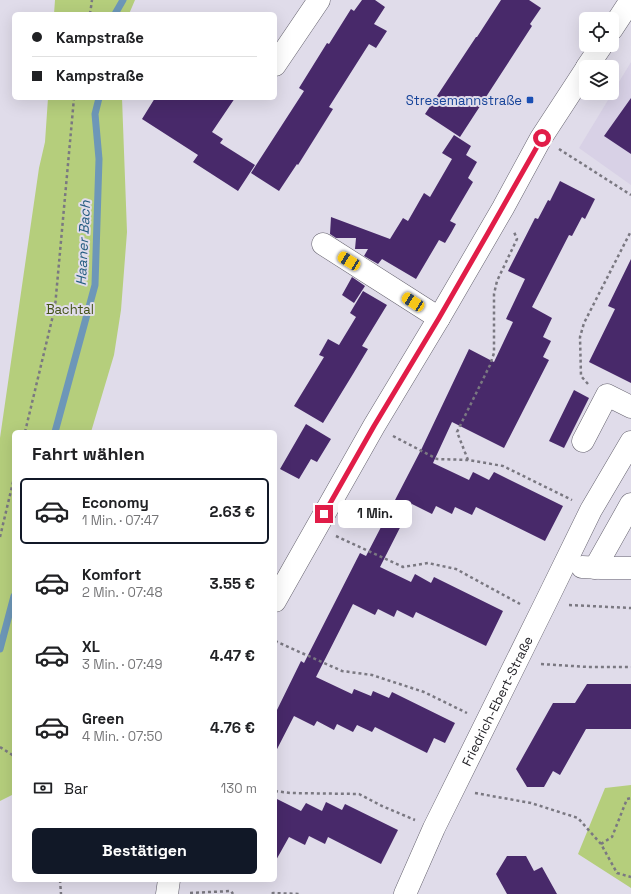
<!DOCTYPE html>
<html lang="de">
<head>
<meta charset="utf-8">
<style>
  :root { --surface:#fff; --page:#f2f2f2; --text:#202124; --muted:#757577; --line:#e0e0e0; --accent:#111827 }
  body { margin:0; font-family:"Space Grotesk",sans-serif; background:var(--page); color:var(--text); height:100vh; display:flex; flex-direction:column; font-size:15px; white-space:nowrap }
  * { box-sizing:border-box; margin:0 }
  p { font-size:13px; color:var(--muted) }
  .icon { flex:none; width:22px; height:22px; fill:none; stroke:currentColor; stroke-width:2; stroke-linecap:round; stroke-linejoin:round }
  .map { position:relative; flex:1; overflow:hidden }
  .drawer { position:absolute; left:12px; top:430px; width:265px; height:452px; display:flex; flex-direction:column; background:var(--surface); border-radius:6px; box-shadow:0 4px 16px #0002 }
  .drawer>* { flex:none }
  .guide { position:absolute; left:12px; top:12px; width:265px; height:88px; border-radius:6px; box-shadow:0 4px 16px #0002; display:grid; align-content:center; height:88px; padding:0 20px; background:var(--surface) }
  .buttons { position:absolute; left:579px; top:12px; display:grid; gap:8px }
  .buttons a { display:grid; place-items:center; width:40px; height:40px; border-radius:6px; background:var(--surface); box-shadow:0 4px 16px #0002; font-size:20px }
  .end { position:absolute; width:18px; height:18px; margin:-9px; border:5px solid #e11d48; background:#fff; box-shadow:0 0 0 2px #fff }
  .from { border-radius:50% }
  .bubble { position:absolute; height:28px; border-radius:6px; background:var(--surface); box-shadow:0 4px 16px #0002; font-size:13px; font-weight:700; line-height:28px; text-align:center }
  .car { position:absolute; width:12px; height:24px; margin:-12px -6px; border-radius:5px; box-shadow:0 0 3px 1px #0007; background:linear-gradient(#f5c518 24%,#345 0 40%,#f5c518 0 76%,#345 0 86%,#f5c518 0) }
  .guide b { display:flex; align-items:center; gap:14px; height:38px; font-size:15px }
  .guide b+b { border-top:1px solid var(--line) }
  .guide i { width:10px; height:10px; background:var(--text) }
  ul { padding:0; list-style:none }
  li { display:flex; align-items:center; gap:12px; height:66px; margin:0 8px 6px; padding:0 12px; border:2px solid transparent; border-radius:6px }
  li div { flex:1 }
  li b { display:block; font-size:15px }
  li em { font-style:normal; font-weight:700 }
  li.current { border-color:var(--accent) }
  li>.icon { width:36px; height:36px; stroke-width:1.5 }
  h2 { padding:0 20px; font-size:18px; line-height:48px }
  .pay { display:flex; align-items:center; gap:10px; height:44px; padding:0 20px; font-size:15px }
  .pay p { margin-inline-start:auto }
  .cta { display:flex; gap:8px; margin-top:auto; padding:8px 20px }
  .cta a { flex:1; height:46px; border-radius:6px; background:var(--accent); color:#fff; font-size:16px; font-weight:700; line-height:46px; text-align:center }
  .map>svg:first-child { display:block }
  .education { fill:#d8d1e6 }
  .green { fill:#b5ce7c }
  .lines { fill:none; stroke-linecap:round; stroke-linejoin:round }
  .stream { stroke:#6d97b8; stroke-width:7 }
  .building { fill:#48296a }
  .minor-casing { stroke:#65626e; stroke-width:23 }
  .path { stroke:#7a7881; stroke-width:2.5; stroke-dasharray:3 3; stroke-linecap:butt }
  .minor { stroke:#fff; stroke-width:22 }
  .route { stroke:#e11d48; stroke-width:5 }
  .transit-dot { fill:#1a4fb4; stroke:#e0dcea; stroke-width:1.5 }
  .labels { text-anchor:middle; stroke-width:4; stroke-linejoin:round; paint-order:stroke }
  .transit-label { font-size:13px; fill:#164399; stroke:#e0dcea; text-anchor:end }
  .park-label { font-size:13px; fill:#445318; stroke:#e0dcea }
  .street-label { font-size:13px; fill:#222126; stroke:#e0dcea }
  .water-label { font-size:14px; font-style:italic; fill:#225b80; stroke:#e0dcea }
</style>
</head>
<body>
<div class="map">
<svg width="631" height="894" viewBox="0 0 631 894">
  <rect width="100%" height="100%" fill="#e0dcea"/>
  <path class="education" d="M631,62V185L579,148Z"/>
  <path class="green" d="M55,0H135L129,14H54Z
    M48,98H122L127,232L121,310L114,355L91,432H14V794L0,801V438L39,168L45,142Z
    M631,785V888L578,854L605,788Z"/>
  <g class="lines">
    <path class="stream" d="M115,14L123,0
      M55,432L95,285L99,159L95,114L99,98
      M0,649L14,596"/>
  </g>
  <path class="building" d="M362,0H375L385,7L374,24L387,31L376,48L369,44L329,107L333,109L298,165L297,164L279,191L251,173L304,91L299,88L327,43L329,44L351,9L354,11Z
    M501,0H529L541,8L530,24L532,26L460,137L425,114L476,37H477Z
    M155,98H235L212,132L223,139L220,143L255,165L238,191L193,162L198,155L142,119Z
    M631,98V154L604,136Z
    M454,135L471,146L466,155L477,162L468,178L473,182L450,221L456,224L451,233L445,243L439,240L416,279L382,259L378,264L364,256L368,249H355L356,238H336L330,234L331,217L390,239L403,218L408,221L424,193L430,197L452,159L442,153Z
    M560,181L595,199L585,219L582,217L572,236L569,235L532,307L552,318L543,337L551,341L543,357L549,360L504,448L452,422L433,463L469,480L473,472L489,480L494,472L563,506L545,541L476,507L472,515L455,507L452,514L436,506L432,514L412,504L380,567L411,582L415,574L431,583L434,577L503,611L486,646L416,612L413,618L397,610L394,617L378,609L375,615L353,604L316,677L352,694L354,689L371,696L373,691L389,698L392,692L455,723L445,743L434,738L427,753L375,727L372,732L357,725L353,732L337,724L334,730L317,721L314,726L294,716L275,753V714L301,661L304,663L360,553L366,556L422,448L469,349L494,362L513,322L506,319L525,279L508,271L535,218L538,219L548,200L550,201Z
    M631,259V383L589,362L615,309L608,306Z
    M352,277L365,286L354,303L342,295Z
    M363,291L387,305L362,346L368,349L353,374L323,423L294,406L324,357L319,355L328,339L339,345L356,317L350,313Z
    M574,390L589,398L564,448L549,441Z
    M306,424L331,439L317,462L311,459L299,479L280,469Z
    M587,684H631V729H586L560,775L553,771L544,787H527L516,769L553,703H575Z
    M275,798L301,811L306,803L322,811L326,802L342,810L345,804L398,830L381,864L328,837L325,844L309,836L305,845L289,837L275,862Z
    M507,856H526L534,871L542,867L557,894H507L496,874Z"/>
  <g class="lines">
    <defs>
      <g id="minor">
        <path d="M612,29L631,0"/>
        <path d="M275,65L319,0"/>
        <path d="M587,67L602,45"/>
        <path d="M323,244L439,318"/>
        <path d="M583,441L607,395L631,407"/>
        <path d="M582,567L601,568H631"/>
        <path d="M595,568L631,504"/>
        <path d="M275,601L374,426L439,318L503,208L541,138L586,69"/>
        <path d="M167,894L169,880"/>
        <path id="s1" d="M405,894L434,828L545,604L591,510L631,442"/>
      </g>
    </defs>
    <use href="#minor" class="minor-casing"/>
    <path class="path" d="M90,14L92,0
      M559,149L631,195
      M588,384L581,376L580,337L584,323L631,231
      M25,432L55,307L74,98
      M393,436L437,459L468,460L503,466L572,500
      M468,460L457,432L490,365L494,353V294L497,281L517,239L514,232
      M336,536L403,567L428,563L456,569L520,604
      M0,537L14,478
      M569,605L631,608
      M275,641L342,671L372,675L424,692L467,713
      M541,664L588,667H631
      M0,747L14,756
      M275,791L290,793L359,794L382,806L415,820
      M475,793L531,803L578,818L601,844L617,873L631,877
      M601,844L612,837L627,799L631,798
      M60,880L61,894
      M190,893L231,891L233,894
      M272,894L273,893L300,894"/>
    <use href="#minor" class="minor"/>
  </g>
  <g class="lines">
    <path class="route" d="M324,514L374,426L439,318L488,233L542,138"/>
  </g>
  <rect class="transit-dot" x="526" y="96" width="8" height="8" rx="2"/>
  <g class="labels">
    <g class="transit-label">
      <text x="522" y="105">Stresemannstraße</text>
    </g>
    <g class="park-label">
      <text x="70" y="314">Bachtal</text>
    </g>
    <g class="street-label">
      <text dy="5" stroke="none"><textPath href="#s1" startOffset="214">Friedrich-Ebert-Straße</textPath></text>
    </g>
    <g class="water-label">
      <text transform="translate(83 243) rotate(-87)" y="5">Haaner Bach</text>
    </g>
  </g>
</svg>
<div class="buttons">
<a><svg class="icon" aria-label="locate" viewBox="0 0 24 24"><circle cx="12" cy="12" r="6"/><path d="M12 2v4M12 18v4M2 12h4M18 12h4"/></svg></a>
<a><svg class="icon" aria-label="layers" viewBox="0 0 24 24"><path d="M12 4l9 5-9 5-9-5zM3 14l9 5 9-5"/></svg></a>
</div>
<i class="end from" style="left:542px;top:138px"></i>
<i class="end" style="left:324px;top:514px"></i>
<div class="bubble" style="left:338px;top:500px;width:74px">1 Min.</div>
<i class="car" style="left:349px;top:261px;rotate:302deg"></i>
<i class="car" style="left:413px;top:302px;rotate:303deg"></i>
<div class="guide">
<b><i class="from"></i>Kampstraße</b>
<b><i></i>Kampstraße</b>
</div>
<section class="drawer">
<h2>Fahrt wählen</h2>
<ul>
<li class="current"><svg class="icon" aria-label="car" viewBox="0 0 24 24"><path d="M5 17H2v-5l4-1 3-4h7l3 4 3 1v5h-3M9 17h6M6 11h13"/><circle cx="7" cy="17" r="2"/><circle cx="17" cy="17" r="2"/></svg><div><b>Economy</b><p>1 Min. · 07:47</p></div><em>2.63 €</em></li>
<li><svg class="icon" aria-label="car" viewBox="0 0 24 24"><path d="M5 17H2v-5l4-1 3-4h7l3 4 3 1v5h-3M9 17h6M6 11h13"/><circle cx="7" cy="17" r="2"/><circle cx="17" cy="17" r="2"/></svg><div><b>Komfort</b><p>2 Min. · 07:48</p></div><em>3.55 €</em></li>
<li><svg class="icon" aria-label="car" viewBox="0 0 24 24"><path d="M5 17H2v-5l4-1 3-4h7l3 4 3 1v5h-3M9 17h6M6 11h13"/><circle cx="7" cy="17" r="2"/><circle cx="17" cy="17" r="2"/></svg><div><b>XL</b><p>3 Min. · 07:49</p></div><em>4.47 €</em></li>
<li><svg class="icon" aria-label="car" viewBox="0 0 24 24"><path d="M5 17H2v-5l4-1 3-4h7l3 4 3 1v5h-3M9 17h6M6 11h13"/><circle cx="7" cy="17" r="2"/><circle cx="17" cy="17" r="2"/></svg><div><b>Green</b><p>4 Min. · 07:50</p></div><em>4.76 €</em></li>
</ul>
<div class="pay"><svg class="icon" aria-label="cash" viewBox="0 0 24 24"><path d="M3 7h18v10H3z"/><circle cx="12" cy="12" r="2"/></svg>Bar<p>130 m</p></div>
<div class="cta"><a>Bestätigen</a></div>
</section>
</div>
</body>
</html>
